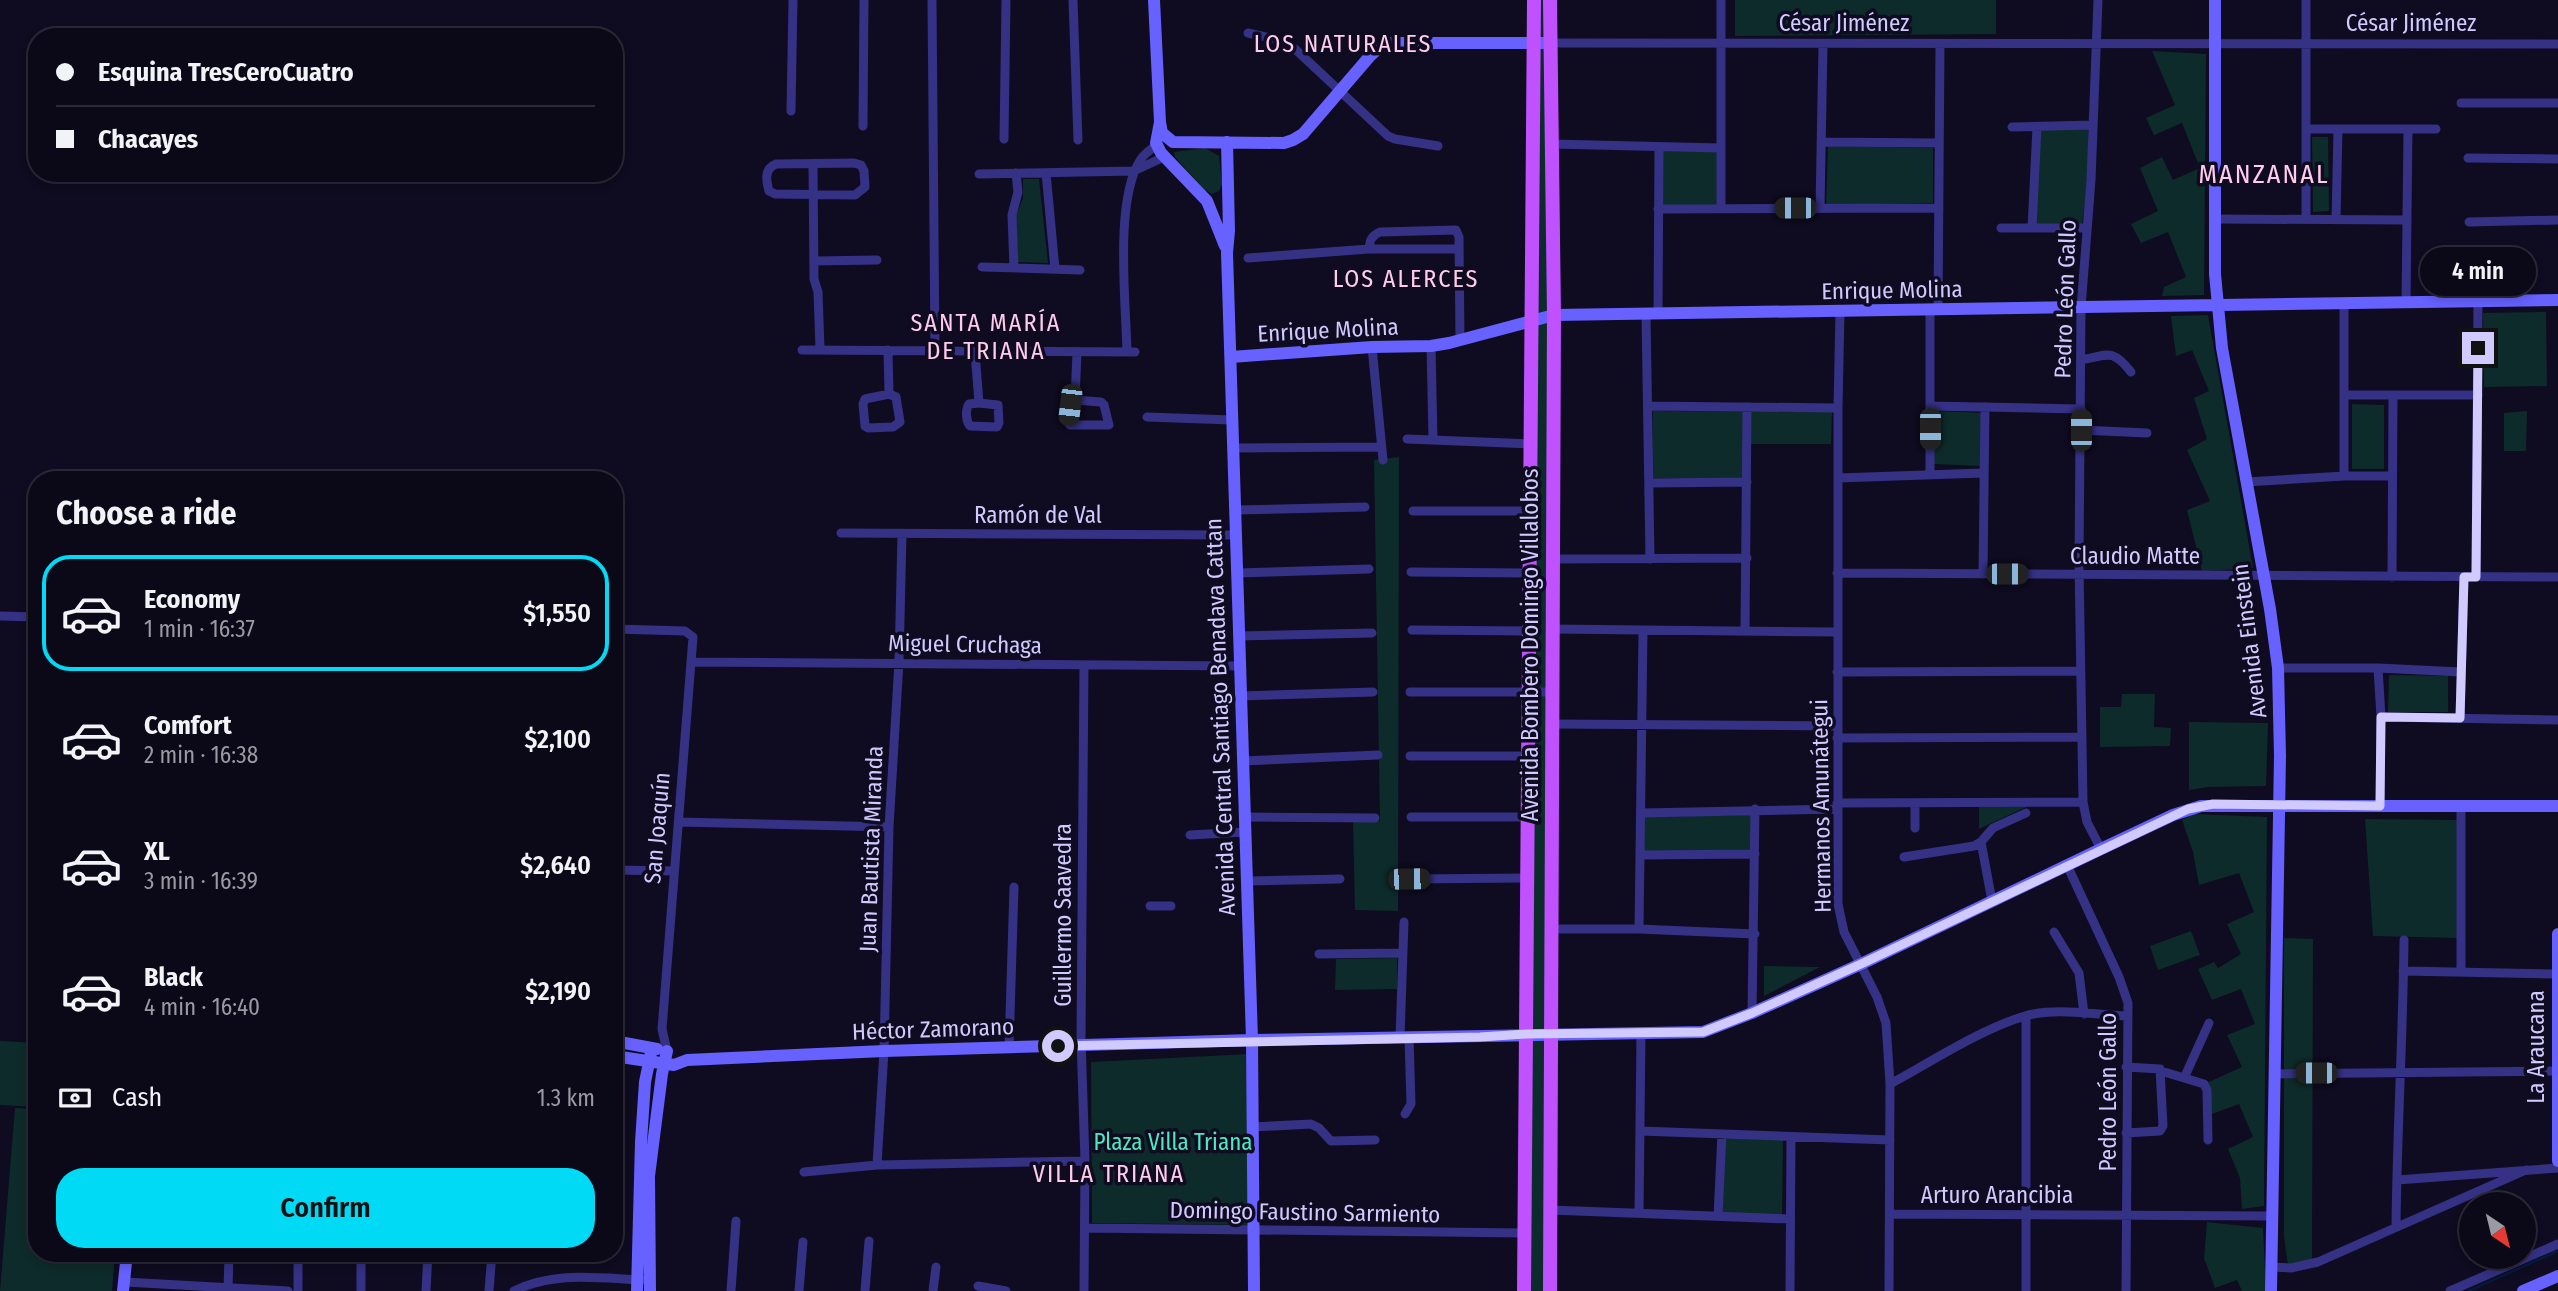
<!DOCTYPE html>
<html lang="en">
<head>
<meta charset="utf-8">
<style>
  :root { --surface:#0b0818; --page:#191625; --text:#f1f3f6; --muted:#9a9aa2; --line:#2b2937; --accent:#00daf5 }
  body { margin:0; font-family:"Fira Sans Condensed",sans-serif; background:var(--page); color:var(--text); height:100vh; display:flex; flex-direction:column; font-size:26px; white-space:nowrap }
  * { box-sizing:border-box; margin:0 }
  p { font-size:23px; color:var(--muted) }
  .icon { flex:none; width:38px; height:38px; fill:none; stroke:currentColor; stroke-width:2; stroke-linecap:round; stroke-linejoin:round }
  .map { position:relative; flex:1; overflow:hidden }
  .sheet { position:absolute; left:28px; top:471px; width:595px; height:791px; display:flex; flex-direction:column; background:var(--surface); border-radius:28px; box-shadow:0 4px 10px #0003,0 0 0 2px var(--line) }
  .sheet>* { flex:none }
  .banner { position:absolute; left:28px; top:28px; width:595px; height:154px; border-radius:28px; box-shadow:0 4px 10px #0003,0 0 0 2px var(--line); display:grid; align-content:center; height:154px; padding:0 28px; background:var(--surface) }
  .needle { width:46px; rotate:145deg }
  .buttons { position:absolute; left:2459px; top:1192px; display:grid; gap:14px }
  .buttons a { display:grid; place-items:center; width:77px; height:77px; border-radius:50%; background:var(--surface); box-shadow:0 4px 10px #0003,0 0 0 2px var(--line); font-size:35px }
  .end { position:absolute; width:32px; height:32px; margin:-16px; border:9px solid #d0caff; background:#111; box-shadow:0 0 0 4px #111 }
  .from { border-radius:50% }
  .bubble { position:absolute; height:49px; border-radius:24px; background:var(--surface); box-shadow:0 4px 10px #0003,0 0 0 2px var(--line); font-size:23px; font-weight:600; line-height:49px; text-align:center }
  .car { position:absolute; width:21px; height:42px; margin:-21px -10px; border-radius:9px; box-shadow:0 0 5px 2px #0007; background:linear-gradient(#222 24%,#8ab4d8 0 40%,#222 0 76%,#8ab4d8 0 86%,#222 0) }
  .banner b { display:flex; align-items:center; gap:24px; height:66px; font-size:26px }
  .banner b+b { border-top:2px solid var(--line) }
  .banner i { width:18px; height:18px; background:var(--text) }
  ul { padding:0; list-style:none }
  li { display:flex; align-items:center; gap:21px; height:116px; margin:0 14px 10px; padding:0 14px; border:4px solid transparent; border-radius:28px }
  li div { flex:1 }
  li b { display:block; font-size:26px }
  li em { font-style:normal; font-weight:600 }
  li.selected { border-color:var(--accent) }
  li>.icon { width:63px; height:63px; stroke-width:1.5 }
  h2 { padding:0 28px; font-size:32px; line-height:84px }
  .pay { display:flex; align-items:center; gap:18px; height:77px; padding:0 28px; font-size:26px }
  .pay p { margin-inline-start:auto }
  .button { display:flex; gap:14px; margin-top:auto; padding:14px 28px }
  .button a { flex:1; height:80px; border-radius:28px; background:var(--accent); color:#111; font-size:28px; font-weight:600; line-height:80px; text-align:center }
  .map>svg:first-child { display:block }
  .green { fill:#0d2b2a }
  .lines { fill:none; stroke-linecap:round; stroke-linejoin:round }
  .stream { stroke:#05193f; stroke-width:2.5 }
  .street { stroke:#353184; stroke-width:9 }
  .secondary { stroke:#6661ff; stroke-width:12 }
  .primary { stroke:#bf51ff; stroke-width:14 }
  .route { stroke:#d0caff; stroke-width:9 }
  .labels { text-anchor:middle; stroke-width:7; stroke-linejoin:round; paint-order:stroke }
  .street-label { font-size:23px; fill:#d0caff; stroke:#0f0b20 }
  .park-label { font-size:23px; fill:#4ce9c3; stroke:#0f0b20 }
  .neighbourhood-label { font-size:24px; letter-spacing:2px; fill:#ffccec; stroke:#0f0b20 }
  .quarter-label { font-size:26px; letter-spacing:2px; fill:#ffccec; stroke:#0f0b20 }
</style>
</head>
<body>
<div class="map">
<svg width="2558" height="1291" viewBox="0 0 2558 1291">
  <rect width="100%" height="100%" fill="#0f0b20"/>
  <path class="green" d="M1534,0H1549L1545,1291H1529Z
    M1735,0H1996V34L1735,36Z
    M2152,51L2206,54L2204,295L2162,296L2164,287L2186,277L2168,232L2141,243L2131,224L2158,211L2140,168L2162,157L2173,180L2200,168L2182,123L2154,135L2146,118L2175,105Z
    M2088,128V180L2082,225L2036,226L2040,130Z
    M2312,137H2328L2329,211L2313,212Z
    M1828,146L1933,148V203L1826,205Z
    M1205,148L1219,156L1222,184L1219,191L1212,194L1205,190L1175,157L1174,152Z
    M1662,150L1718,152L1717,206H1661Z
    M1023,179H1039L1048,263L1018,262L1016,216L1023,198Z
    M2546,312L2547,386L2484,387L2483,313Z
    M2208,315L2253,568L2202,571L2187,510L2210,501L2187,450L2207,439L2194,398L2209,391L2192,350L2176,356L2171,316Z
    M2352,404L2384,405V469H2352Z
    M1653,411L1832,412L1831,444H1745L1744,479L1652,478Z
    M1935,411L1984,413L1982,466L1933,464Z
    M2527,411L2526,451H2504V413Z
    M1399,457L1398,911L1355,910L1353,822L1380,821L1374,460Z
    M32,654H37V737H30Z
    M2389,675L2448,676V712H2388Z
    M2122,694H2155L2154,727L2171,728L2170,746L2100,747V707H2121Z
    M2189,722L2268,723L2266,786L2208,787L2189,790Z
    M2027,804L2026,807L1979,829V805Z
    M2194,814L2267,817L2264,1206L2242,1209L2240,1178L2228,1149L2253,1137L2239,1104L2212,1114L2200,1086L2242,1067L2227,1035L2255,1024L2241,989L2212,1000L2198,969L2214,962L2218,968L2241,954L2227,924L2254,912L2239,873L2199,885L2193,852L2182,820Z
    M1754,815L1753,850L1644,851V817Z
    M2365,819L2458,820L2459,938L2373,936Z
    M2191,931L2200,955L2158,970L2150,946Z
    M2284,938L2313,939L2312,1261L2288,1266L2284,1236Z
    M1397,958V989L1335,990L1336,959Z
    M1764,966L1820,967L1764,996Z
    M0,1041L37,1043V1107L0,1105Z
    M1249,1054L1259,1225L1092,1223L1091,1062Z
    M15,1108L37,1109V1253H115L112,1291H0Z
    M1724,1137L1783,1140L1782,1216L1720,1214Z
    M2207,1222L2263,1228L2266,1291H2242L2237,1280L2215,1288L2204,1258Z"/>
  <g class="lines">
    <path class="stream" d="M2469,1291L2558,1251"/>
    <path class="street" d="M932,0L935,351
      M1073,0L1078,140
      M1721,0V208
      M2098,0L2091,180L2081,308L2079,565L2083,802L2087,822L2101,849
      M1248,33L1275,39L1295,49L1388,136L1395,139L1438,146
      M1550,43L2558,44
      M2461,103H2558
      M791,111L793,0
      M863,126L864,0
      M2012,127L2093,125
      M2306,129H2436
      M1004,139L1006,0
      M1821,142L1939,143
      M1552,144L1721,148
      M2468,158L2558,159
      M854,163L861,165L864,171L865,187L855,195L775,194L769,191C766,180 764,169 776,164Z
      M813,164L814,279L818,292L820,349
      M1136,170L1164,157
      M1046,173L1055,269
      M979,174L1135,171
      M1820,208L1823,44
      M1658,209L1939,208
      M2214,219L2407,220
      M2306,219V0
      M2336,220L2338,129
      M2469,222L2558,220
      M2001,228H2086
      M2032,228L2037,127
      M1369,249H1459
      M1248,258L1369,249C1370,240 1371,236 1380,232L1456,230L1459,237L1460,340
      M814,261L877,260
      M982,267L1080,270
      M1014,268L1012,215L1018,192L1016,173
      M2406,302L2408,129
      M1938,310L1940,44
      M1840,311L1838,408V904L1844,932L1877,997L1886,1023L1890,1084L1889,1291
      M1646,314L1650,559
      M1658,314L1659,147
      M1431,346L1433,440
      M1372,347L1383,460
      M802,350L1135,352
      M888,350L889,394
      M975,352L979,403
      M1127,352C1126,303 1114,199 1141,159C1145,153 1151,149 1157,145
      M2081,360C2108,355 2112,348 2131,372
      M889,394L896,397L900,422L893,427L868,428L865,426L863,404L865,399Z
      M2344,395H2478
      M1075,400L1101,402L1104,405L1109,425H1070L1068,422L1070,405Z
      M1075,400L1077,352
      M979,403L998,405L999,423L997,427L970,426C966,421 965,410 969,404Z
      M1649,406L1838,408
      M1930,406L2081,409
      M1147,417L1232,420
      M2081,430L2147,433
      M1407,439L1531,444
      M1233,448L1381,447
      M1930,474V310
      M2344,476V303
      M1838,478L1983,473
      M2246,482L2344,476H2392
      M1649,483L1747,482
      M1235,510L1365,507
      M1413,511H1531
      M841,533L1235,535
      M1553,559L1747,558
      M1411,572L1531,573
      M1236,573L1369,569
      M1837,573L2558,577
      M1983,574L1985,407
      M2392,577L2393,395
      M2476,577L2478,301
      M0,616L37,617
      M614,629L685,631L693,637L662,1029L667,1051
      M1553,629L1837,632
      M1412,630L1530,631
      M1745,631L1747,407
      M1238,636L1372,633
      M691,662L1239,666
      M1084,665L1081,1039L1085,1161L1084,1291
      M2278,668H2378L2461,672
      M2378,668L2381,717L2380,806
      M1837,672L2080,671
      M1410,692H1554
      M1240,696L1373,692
      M2381,717L2558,720
      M2460,718L2464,577
      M1553,724L1837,726
      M1837,738L2081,737
      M1410,756H1530
      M1242,761L1378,755
      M1837,803L2083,802
      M1915,803V828
      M2461,806V972
      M1641,813L1837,809
      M1244,817L1375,818
      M1411,817H1529
      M679,822L889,827
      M1190,835L1245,832
      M1981,842L1993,828L2026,813
      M1640,855L1755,854
      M1904,857L1974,846L1981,842L1992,901
      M2067,865L2119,977L2128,1003L2126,1291
      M614,870L673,871
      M1409,879L1529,878
      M1246,881L1340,879
      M1150,906H1171
      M1551,929H1639L1755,934
      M1639,929L1643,630
      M2054,932L2079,973L2084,1014
      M1319,954L1402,953
      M2403,971L2558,974
      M1752,1013L1755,809
      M2026,1016V1291
      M1400,1037L1404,922
      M1009,1048L1014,887
      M2161,1071L2204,1084L2207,1090L2208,1140
      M2274,1074L2558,1071
      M2185,1076L2209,1023
      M1890,1084C1931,1062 1981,1029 2025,1016C2056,1007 2095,1015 2127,1016
      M1405,1114L1411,1104L1409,1037
      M1253,1127L1311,1124L1319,1128L1331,1141L1375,1140
      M1640,1131L1890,1140
      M2126,1133L2160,1131L2163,1126L2160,1069L2126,1067
      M877,1165L884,1051L889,827L899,662L902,534
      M804,1172L877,1165L1085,1161
      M2397,1180L2558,1168
      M1550,1210L1790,1219
      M1639,1213L1641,1034
      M1890,1214L2272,1216
      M1718,1216L1722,1134
      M2396,1226C2397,1131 2403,1036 2404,940
      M1085,1228L1525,1233
      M2271,1267L2291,1268L2318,1262L2526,1170
      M125,1282L288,1291
      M978,1286L1006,1291
      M228,1291L229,1253
      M298,1291V1253
      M361,1291V1253
      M426,1291L428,1253
      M489,1291L492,1253
      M514,1291C554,1271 597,1278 641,1280
      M731,1291L736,1221
      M799,1291L803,1242
      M865,1291L869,1241
      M933,1291L936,1267
      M1790,1291L1791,1137
      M2450,1291L2558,1244"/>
    <path class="secondary" d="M1154,0L1160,122L1156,143L1161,153L1207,201L1225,246
      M2215,0V274L2222,348L2270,609L2278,668L2280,756L2271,1291
      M1160,122L1162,133L1173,142L1284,143L1293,140L1303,134L1370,56L1380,47L1392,43H1550
      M1227,142L1229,231L1227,253L1252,1040L1254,1291
      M1231,357L1372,347L1431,346L1449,343L1554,315L2558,300
      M2558,934V1161
      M614,1041L657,1049
      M614,1056L674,1065L687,1060L884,1051L1252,1040L1703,1032L1752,1013L1861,964L2101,849L2173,815L2201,806H2558
      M123,1291L127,1253
      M637,1291L641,1142L645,1082L652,1048
      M650,1291L649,1176L662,1074L667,1051
      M2523,1291L2558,1276"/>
    <path class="primary" d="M1550,0L1554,315L1550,1291
      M1524,1291L1534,0"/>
  </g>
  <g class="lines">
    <path class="route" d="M1058,1046L1480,1037L1527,1034L1703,1032L1752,1013L1861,964L2188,809L2213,804L2380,806L2381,717L2460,718L2464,577H2476L2478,348"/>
  </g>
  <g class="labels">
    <g class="street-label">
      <text x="1844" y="31">César Jiménez</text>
      <text x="2411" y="31">César Jiménez</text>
      <text transform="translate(1892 290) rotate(-1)" y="8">Enrique Molina</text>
      <text transform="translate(2065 299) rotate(-88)" y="8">Pedro León Gallo</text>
      <text transform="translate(1328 330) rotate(-3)" y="8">Enrique Molina</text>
      <text x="1038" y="523">Ramón de Val</text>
      <text x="2135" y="564">Claudio Matte</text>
      <text transform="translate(2249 641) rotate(-97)" y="8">Avenida Einstein</text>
      <text transform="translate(965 644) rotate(1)" y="8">Miguel Cruchaga</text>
      <text transform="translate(1530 645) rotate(-90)" y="8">Avenida Bombero Domingo Villalobos</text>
      <text transform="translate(1220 717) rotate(-92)" y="8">Avenida Central Santiago Benadava Cattan</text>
      <text transform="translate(1821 806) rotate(-91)" y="8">Hermanos Amunátegui</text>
      <text transform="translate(657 828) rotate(-85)" y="8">San Joaquín</text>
      <text transform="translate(871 849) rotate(-88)" y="8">Juan Bautista Miranda</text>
      <text transform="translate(1063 915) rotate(-90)" y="8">Guillermo Saavedra</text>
      <text transform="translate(933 1029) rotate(-2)" y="8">Héctor Zamorano</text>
      <text transform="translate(2536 1047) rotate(-90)" y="8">La Araucana</text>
      <text transform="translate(2108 1092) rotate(-90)" y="8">Pedro León Gallo</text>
      <text x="1997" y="1203">Arturo Arancibia</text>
      <text transform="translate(1305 1212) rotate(1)" y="8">Domingo Faustino Sarmiento</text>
    </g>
    <g class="park-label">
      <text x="1173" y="1150">Plaza Villa Triana</text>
    </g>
    <g class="neighbourhood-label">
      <text x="1343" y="52">LOS NATURALES</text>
      <text x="1406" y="287">LOS ALERCES</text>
      <text x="986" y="331">SANTA MARÍA<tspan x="986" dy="28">DE TRIANA</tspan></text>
      <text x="1109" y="1182">VILLA TRIANA</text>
    </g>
    <g class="quarter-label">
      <text x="2264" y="183">MANZANAL</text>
    </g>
  </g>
</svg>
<div class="buttons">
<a><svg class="needle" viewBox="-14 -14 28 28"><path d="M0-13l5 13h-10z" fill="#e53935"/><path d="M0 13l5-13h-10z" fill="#9a9aa2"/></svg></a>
</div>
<i class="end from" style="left:1058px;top:1046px"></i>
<i class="end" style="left:2478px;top:348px"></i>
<div class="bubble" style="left:2420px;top:247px;width:116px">4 min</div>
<i class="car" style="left:1795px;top:208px;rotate:270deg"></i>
<i class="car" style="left:1070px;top:405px;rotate:187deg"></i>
<i class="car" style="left:1930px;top:429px;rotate:180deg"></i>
<i class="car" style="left:2081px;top:430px;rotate:0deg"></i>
<i class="car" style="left:2007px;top:574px;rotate:90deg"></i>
<i class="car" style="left:1409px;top:879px;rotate:89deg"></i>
<i class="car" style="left:2316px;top:1073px;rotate:270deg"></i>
<div class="banner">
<b><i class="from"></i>Esquina TresCeroCuatro</b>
<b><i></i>Chacayes</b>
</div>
<section class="sheet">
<h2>Choose a ride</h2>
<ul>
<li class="selected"><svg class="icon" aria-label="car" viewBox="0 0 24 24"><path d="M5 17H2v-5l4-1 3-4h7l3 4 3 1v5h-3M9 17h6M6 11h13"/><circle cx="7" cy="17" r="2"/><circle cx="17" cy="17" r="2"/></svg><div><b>Economy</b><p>1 min · 16:37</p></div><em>$1,550</em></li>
<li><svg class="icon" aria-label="car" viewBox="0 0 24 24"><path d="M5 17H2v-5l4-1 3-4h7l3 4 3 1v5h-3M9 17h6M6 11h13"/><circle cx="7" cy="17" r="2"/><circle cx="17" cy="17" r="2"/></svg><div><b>Comfort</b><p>2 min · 16:38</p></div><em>$2,100</em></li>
<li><svg class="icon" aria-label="car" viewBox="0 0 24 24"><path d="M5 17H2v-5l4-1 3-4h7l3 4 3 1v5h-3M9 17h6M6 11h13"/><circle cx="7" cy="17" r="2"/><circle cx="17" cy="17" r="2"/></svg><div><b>XL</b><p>3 min · 16:39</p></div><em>$2,640</em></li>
<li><svg class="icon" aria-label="car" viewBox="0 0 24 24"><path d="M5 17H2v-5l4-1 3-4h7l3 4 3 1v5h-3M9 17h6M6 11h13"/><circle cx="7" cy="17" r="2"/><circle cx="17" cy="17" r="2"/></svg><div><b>Black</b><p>4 min · 16:40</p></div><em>$2,190</em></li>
</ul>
<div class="pay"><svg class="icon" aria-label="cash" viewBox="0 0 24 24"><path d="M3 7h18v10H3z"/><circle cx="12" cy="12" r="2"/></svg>Cash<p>1.3 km</p></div>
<div class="button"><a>Confirm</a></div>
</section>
</div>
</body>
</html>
